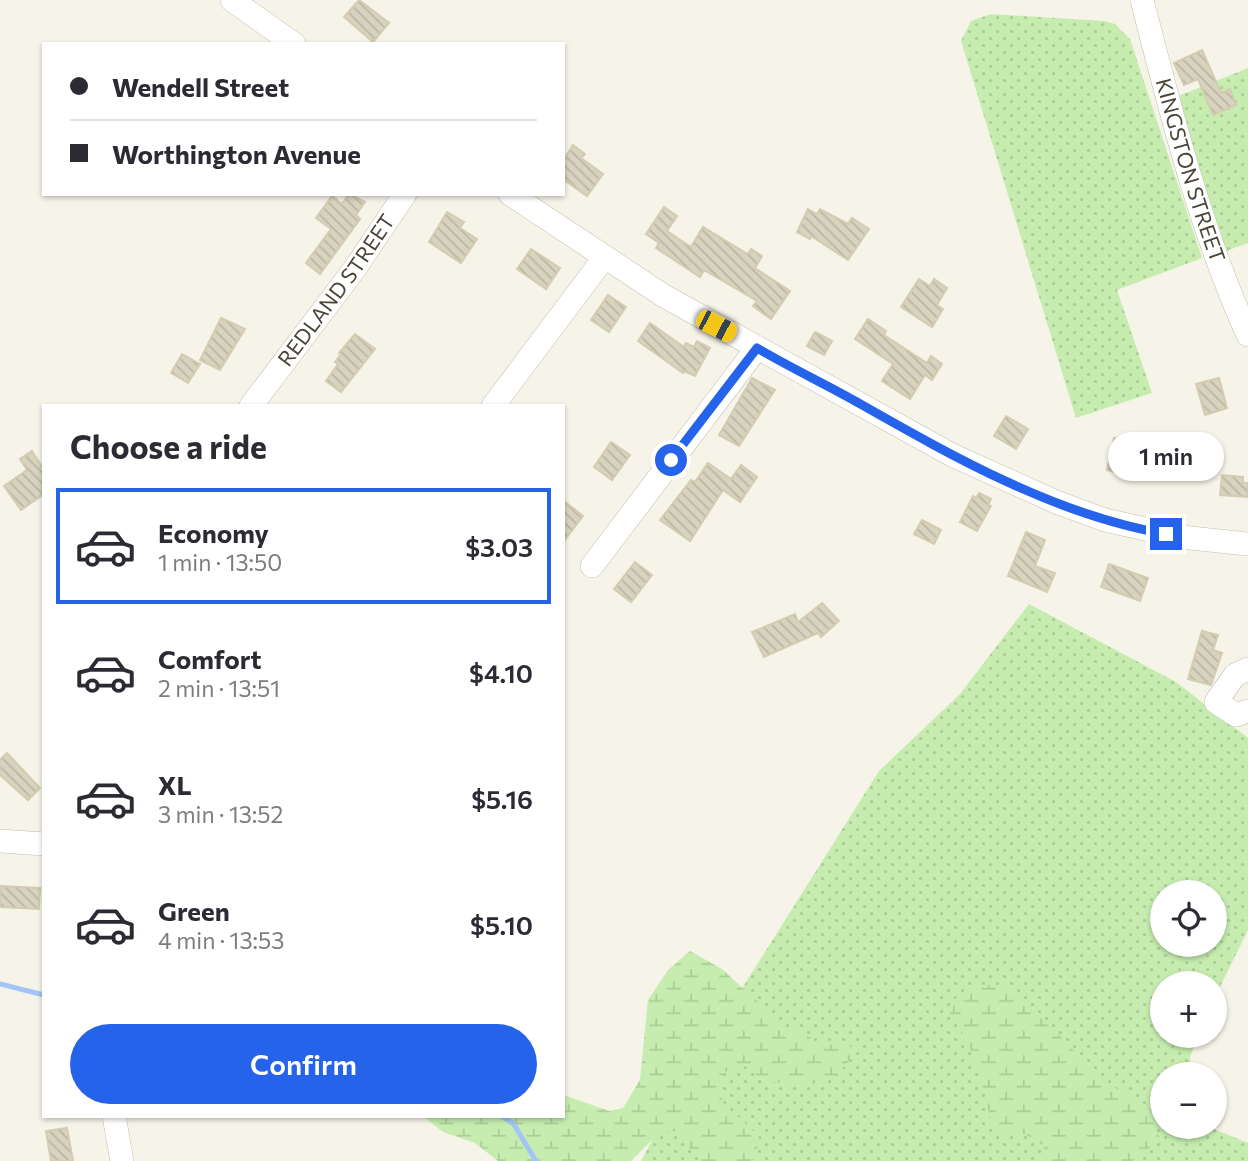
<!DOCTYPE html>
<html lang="en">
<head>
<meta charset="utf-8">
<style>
  :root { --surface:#fff; --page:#f2f2f3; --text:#2b2b33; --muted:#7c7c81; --line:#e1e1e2; --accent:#2563eb }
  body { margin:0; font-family:Commissioner,sans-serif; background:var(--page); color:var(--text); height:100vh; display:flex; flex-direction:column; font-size:26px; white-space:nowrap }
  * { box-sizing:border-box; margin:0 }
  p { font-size:23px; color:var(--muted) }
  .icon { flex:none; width:38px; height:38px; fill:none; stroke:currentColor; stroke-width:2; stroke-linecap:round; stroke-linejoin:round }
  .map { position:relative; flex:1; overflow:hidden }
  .side { position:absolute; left:42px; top:404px; width:523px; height:714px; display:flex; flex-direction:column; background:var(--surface); border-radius:0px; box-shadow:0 2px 5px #0004 }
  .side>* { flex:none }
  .top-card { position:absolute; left:42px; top:42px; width:523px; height:154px; border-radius:0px; box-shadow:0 2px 5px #0004; display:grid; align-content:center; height:154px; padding:0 28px; background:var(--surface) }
  .controls { position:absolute; left:1150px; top:880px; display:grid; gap:14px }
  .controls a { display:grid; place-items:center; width:77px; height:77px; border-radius:50%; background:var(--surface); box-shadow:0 2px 5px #0004; font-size:35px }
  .end { position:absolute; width:32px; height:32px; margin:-16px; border:9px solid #2563eb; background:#fff; box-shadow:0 0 0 4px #fff }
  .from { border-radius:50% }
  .bubble { position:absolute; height:49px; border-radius:24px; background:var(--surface); box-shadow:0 2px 5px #0004; font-size:23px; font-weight:600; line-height:49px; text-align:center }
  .car { position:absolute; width:21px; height:42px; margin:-21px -10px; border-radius:9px; box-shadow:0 0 5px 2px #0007; background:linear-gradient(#f5c518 24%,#345 0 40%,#f5c518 0 76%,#345 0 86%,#f5c518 0) }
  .top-card b { display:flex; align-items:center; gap:24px; height:66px; font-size:26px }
  .top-card b+b { border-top:2px solid var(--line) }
  .top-card i { width:18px; height:18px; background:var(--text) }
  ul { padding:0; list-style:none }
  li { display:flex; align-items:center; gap:21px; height:116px; margin:0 14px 10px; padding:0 14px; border:4px solid transparent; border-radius:0px }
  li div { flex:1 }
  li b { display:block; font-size:26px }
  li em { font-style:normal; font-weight:600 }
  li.on { border-color:var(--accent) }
  li>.icon { width:63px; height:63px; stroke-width:1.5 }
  h2 { padding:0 28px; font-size:32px; line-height:84px }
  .action { display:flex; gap:14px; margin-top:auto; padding:14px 28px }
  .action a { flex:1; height:80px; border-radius:42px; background:var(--accent); color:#fff; font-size:28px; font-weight:600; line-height:80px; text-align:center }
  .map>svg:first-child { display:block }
  .grass { fill:url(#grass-dots); fill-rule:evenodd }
  .wetland { fill:url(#wetland-marsh) }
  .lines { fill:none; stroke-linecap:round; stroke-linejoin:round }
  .stream { stroke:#a2c4f6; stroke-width:5 }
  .building { fill:url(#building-back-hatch); stroke:#d3ccb0; stroke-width:2 }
  .minor-casing { stroke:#c2beab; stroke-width:24 }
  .minor { stroke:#fff; stroke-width:23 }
  .route { stroke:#2563eb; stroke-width:9 }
  .labels { text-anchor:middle; stroke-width:5; stroke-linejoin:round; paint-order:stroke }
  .street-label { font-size:21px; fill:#4a4637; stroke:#fff }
</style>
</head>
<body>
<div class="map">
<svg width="1248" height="1161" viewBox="0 0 1248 1161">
  <defs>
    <pattern id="grass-dots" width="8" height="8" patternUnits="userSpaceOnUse" patternTransform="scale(1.75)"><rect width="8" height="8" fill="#c6ecaf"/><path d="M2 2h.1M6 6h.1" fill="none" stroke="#accc97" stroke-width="1.8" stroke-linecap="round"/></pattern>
    <pattern id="wetland-marsh" width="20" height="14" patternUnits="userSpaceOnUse" patternTransform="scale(1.75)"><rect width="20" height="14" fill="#c6ecaf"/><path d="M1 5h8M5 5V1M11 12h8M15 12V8" fill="none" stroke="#accc97"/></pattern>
    <pattern id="building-back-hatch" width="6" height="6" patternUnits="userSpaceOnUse" patternTransform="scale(1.75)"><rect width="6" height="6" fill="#d8d3be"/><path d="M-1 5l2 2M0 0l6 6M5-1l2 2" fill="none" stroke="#bbb6a4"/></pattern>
  </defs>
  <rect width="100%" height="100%" fill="#f6f4e9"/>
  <path class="grass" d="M991,14L1104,21L1115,24L1130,39L1202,258L1117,290L1152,393L1076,418L961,41L971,21Z
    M1248,68V243L1226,251L1176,97Z
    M1029,604L1176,682L1248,738V930L1215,997L1214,984H1162V1036H1198L1190,1057L1191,1074H1162V1127H1209L1248,1143V1161H641L685,1079L879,771L960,694ZM1162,892H1214V945H1162Z"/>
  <path class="wetland" d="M690,951L722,969L785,1027L805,1033L819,1045L848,1044L857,1052L836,1075L820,1084L766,1082L745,1066L725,1072L718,1084L724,1104L759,1136L756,1157L751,1161H700L677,1131L660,1132L631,1161H498L475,1143L443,1132L424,1117L564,1116V1095L609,1111L623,1108L640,1080L648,1000L668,970Z
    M976,984L1001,986L1024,999L1098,1075L1146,1110L1161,1140L1132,1161H1042L1044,1146L1025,1134L993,1131C984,1088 976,1050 950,1013L957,996Z"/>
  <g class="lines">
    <path class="stream" d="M0,984L44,995
      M501,1116L513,1123L536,1161"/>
  </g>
  <path class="building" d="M359,0L389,23L373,42L344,17Z
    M1202,50L1221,93L1230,89L1236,105L1213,115L1198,79L1184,85L1174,63Z
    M573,145L585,154L581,158L603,174L587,196L564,180V159Z
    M349,194L365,202L356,215L360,219L320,274L306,263L331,229L316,218L332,196L342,204Z
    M664,207L677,216L667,231L691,247L703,227L741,250L748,254L751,249L762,256L755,268L790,291L771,319L753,306L757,301L704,270L700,277L656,248L659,243L646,234Z
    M808,209L817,214L820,209L848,224L852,218L869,229L848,260L811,236L810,239L797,232Z
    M447,212L464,222L460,228L477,239L461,263L429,242Z
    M531,249L560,268L546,289L517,269Z
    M919,279L930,286L934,279L947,288L937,305L943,309L932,327L901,307Z
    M608,295L626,307L609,332L591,320Z
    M221,318L245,329L220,370L200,360Z
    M868,319L886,331L884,335L927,363L931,356L942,364L932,380L925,375L910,399L882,381L893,364L855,339Z
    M650,323L684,347L686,343L694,347L697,341L710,348L695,376L684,371L683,373L638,341Z
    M815,332L832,341L824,355L807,346Z
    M355,334L375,349L341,392L326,381L338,364L335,362L341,354L339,353Z
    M182,354L200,364L188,383L171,373Z
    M752,378L775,390L739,446L719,435Z
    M1219,378L1227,408L1205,415L1196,384Z
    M1006,416L1028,429L1016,449L994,436Z
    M1114,438L1139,444L1132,476L1107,470Z
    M611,442L630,455L612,480L594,467Z
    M32,451L44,470V494L21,510L4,486L27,470L20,459Z
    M708,463L731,479L741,465L757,477L740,502L723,490L690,541L660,520L691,480L695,482Z
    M1222,475L1243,477V483H1248V497L1220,495Z
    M979,493L991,499L988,505L991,506L977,531L960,522L973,496L976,498Z
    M564,501L583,516L564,541Z
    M922,520L941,530L934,544L914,534Z
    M1026,532L1045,540L1035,566L1055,573L1047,592L1008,576Z
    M635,562L652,575L631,602L614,589Z
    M1109,564L1148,578L1140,601L1101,587Z
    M822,603L839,621L821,637L818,633L764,657L752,632L795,614L798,622Z
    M1202,631L1218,635L1213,650L1222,653L1211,685L1188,679Z
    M7,753L40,788L28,800L0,775V760Z
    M0,886L40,888L39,909L0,907Z
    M67,1128L73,1161H51L46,1131Z"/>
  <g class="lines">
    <defs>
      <g id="minor">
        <path d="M232,0L294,44"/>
        <path id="s1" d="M1142,0C1171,113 1200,229 1248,335"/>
        <path d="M510,194L664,296L952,455L1056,502L1105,520L1181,537L1248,544"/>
        <path id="s2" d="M251,406L356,267L405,194"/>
        <path d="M493,406L604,258"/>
        <path d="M592,566L757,348"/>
        <path d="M1248,669L1235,675L1216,702L1236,715L1248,711"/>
        <path d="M0,841L44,844"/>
        <path d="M114,1116L122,1161"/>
      </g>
    </defs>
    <use href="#minor" class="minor-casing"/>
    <use href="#minor" class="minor"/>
  </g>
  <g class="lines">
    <path class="route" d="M671,460L757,348C789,367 823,383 855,401C952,456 1055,515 1166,534"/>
  </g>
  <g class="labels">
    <g class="street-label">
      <text dy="7" stroke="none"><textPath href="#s1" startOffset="177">KINGSTON STREET</textPath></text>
      <text dy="7" stroke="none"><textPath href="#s2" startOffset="144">REDLAND STREET</textPath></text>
    </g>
  </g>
</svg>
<div class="controls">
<a><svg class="icon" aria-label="locate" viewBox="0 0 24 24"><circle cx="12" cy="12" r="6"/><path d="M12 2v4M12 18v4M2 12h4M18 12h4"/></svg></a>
<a>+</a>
<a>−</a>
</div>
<i class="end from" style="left:671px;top:460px"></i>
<i class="end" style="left:1166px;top:534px"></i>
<div class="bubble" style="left:1108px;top:432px;width:116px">1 min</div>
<i class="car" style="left:716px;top:326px;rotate:117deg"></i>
<div class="top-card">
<b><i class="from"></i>Wendell Street</b>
<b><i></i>Worthington Avenue</b>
</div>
<section class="side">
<h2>Choose a ride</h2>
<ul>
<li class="on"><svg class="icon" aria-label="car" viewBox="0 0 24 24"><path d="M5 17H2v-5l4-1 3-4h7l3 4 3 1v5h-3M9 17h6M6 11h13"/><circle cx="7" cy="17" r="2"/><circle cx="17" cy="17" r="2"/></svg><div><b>Economy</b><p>1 min · 13:50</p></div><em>$3.03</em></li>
<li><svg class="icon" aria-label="car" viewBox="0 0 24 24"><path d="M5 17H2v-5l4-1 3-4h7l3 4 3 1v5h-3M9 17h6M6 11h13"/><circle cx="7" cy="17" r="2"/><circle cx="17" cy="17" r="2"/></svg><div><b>Comfort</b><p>2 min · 13:51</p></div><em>$4.10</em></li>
<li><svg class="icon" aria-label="car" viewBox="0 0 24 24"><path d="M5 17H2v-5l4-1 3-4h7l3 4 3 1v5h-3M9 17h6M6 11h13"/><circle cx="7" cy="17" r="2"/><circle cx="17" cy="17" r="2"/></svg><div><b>XL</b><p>3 min · 13:52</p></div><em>$5.16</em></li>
<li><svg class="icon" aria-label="car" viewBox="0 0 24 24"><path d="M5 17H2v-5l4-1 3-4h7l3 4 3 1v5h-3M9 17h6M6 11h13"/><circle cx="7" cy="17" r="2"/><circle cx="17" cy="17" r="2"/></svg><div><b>Green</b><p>4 min · 13:53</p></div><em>$5.10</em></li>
</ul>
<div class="action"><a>Confirm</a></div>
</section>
</div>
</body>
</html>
